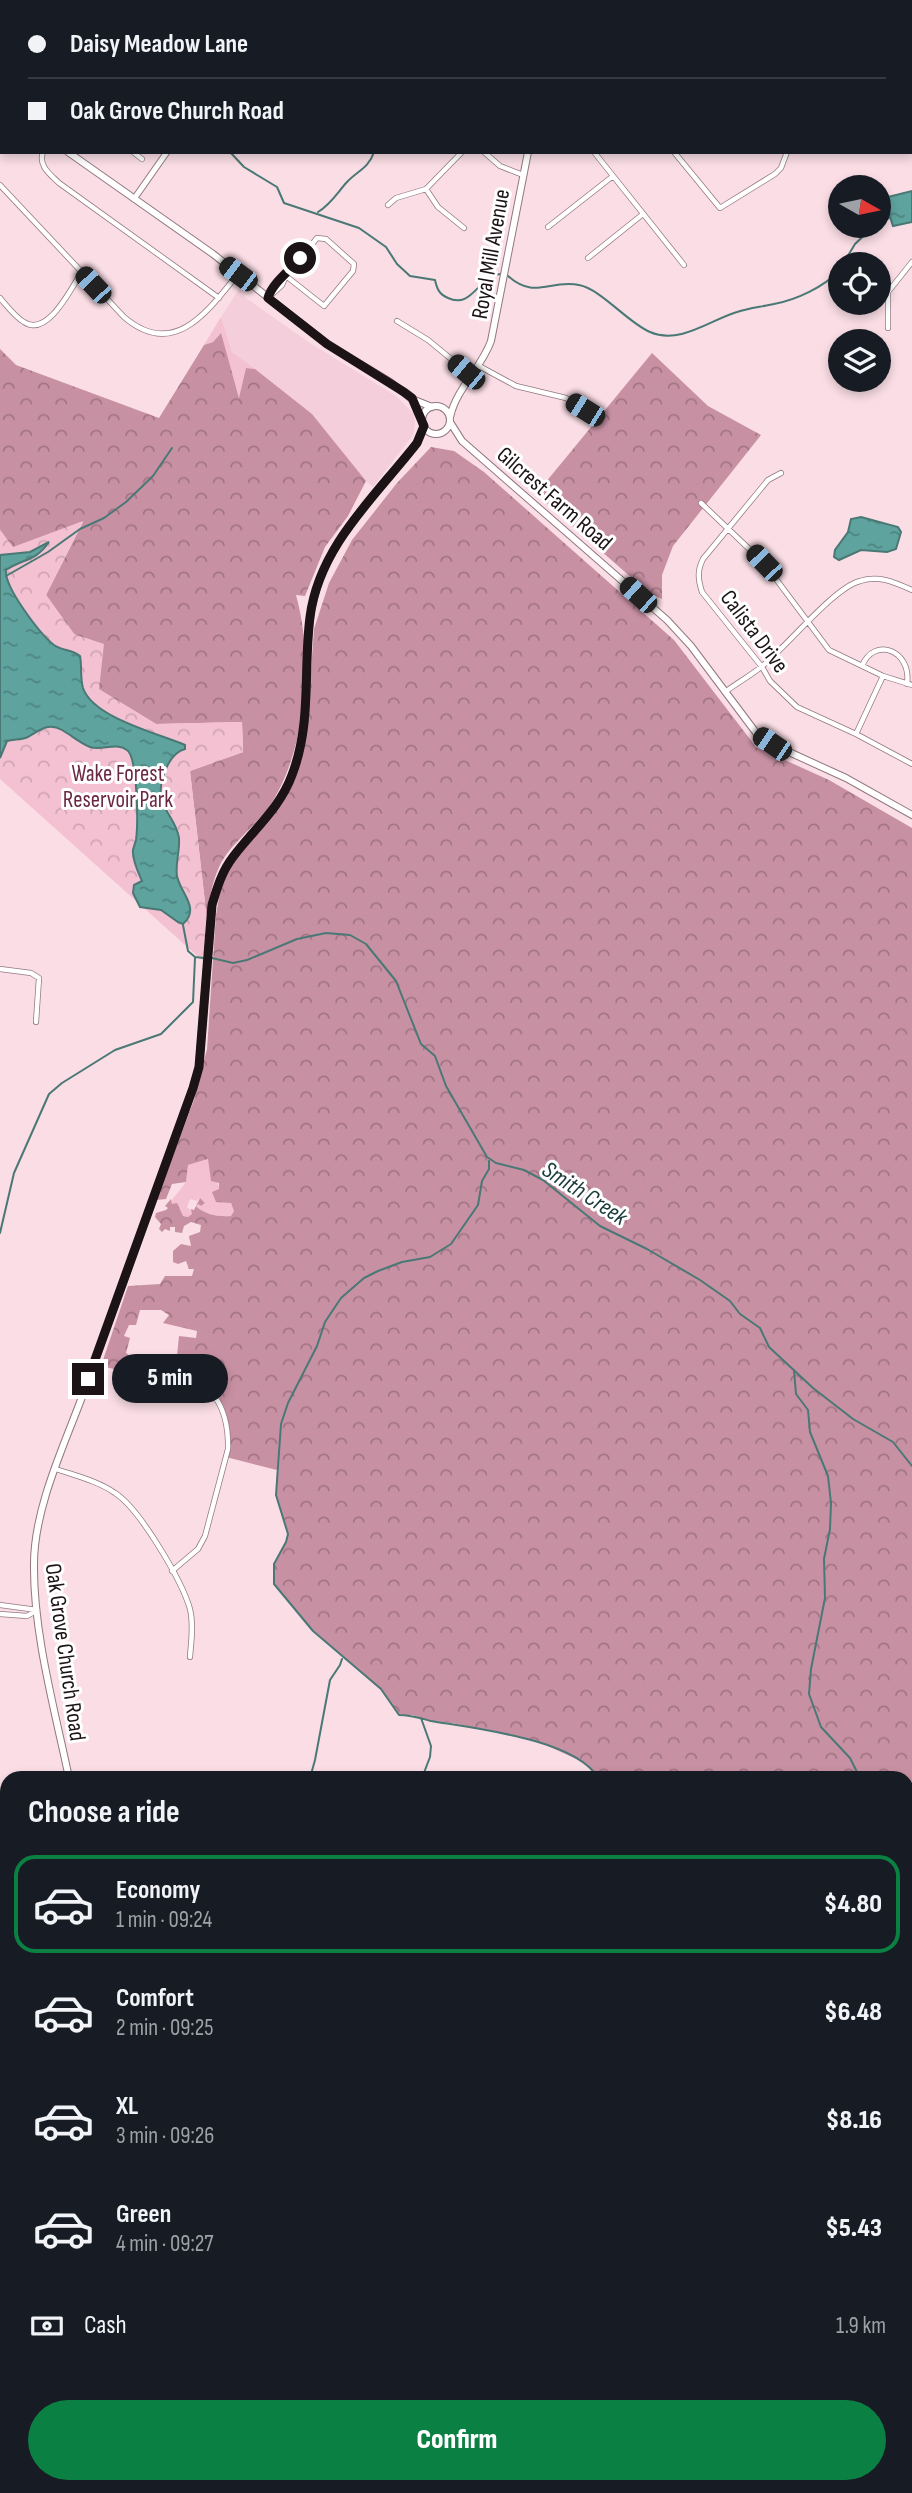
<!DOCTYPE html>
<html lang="en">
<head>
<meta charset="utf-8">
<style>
  :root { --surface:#171b24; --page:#242831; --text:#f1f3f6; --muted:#9ea1a6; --line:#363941; --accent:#0b8043 }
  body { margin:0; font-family:"Sofia Sans Condensed",sans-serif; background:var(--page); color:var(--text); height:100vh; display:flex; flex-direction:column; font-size:26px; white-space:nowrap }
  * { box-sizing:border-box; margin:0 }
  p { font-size:23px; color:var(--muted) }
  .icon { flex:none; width:38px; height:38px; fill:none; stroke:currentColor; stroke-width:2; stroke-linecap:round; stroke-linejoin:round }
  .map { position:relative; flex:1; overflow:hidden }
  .side { position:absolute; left:0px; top:1771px; width:914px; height:723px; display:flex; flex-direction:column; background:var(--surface); border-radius:21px 21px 0 0; box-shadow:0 4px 10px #0003 }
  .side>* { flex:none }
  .top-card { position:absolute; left:0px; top:0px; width:914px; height:154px; box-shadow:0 4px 10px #0003; display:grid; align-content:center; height:154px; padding:0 28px; background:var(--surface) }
  .needle { width:46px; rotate:99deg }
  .buttons { position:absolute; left:828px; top:175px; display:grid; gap:14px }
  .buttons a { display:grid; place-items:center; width:63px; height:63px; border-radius:50%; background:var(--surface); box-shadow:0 4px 10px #0003; font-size:35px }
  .end { position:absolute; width:32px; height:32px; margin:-16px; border:9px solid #1c1316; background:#fff; box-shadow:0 0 0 4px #fff }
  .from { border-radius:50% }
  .bubble { position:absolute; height:49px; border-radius:24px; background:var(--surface); box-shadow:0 4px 10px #0003; font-size:23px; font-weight:800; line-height:49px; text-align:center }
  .car { position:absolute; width:21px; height:42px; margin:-21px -10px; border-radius:9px; box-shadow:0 0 5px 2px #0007; background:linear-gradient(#222 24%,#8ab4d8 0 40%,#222 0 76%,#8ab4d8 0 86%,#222 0) }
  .top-card b { display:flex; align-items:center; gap:24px; height:66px; font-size:26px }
  .top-card b+b { border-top:2px solid var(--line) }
  .top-card i { width:18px; height:18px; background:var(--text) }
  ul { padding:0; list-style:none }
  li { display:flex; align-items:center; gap:21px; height:98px; margin:0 14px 10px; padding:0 14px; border:4px solid transparent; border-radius:21px }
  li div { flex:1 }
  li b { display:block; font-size:26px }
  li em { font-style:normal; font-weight:800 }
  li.on { border-color:var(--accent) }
  li>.icon { width:63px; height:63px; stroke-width:1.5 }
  h2 { padding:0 28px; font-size:32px; line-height:84px }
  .pay { display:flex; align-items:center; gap:18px; height:77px; padding:0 28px; font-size:26px }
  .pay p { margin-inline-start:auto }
  .cta { display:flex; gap:14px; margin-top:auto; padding:14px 28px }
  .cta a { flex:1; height:80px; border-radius:42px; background:var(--accent); color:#fff; font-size:28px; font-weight:800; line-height:80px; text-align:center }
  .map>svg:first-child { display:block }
  .built { fill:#f4cfdb }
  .green { fill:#f3c1d1 }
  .forest { fill:url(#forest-crowns) }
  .park { fill:url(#park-crowns) }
  .water { fill:url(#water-ripples); stroke:#4a7875; stroke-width:2 }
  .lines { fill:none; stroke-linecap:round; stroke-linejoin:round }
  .stream { stroke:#4a7875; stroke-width:2 }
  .minor-casing { stroke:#927880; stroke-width:6 }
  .tertiary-casing { stroke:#927880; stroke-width:7 }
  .secondary-casing { stroke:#927880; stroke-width:8 }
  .minor { stroke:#fff; stroke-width:4.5 }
  .tertiary { stroke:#fff; stroke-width:5 }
  .secondary { stroke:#fff; stroke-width:6 }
  .route { stroke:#1c1316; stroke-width:9 }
  .labels { text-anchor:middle; stroke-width:6; stroke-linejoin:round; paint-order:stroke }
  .street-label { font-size:23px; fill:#1c1316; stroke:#fff }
  .park-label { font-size:23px; fill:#6b2843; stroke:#fff }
  .water-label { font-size:24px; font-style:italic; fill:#193b39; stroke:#fff }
</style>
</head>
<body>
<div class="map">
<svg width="912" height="2493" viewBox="0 0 912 2493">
  <defs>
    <pattern id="forest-crowns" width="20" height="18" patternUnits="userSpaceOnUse" patternTransform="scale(1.75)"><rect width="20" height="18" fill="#c891a3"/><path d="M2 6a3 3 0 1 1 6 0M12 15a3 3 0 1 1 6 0" fill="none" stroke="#a27584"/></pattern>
    <pattern id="park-crowns" width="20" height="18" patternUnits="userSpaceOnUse" patternTransform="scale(1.75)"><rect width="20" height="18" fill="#f3c1d1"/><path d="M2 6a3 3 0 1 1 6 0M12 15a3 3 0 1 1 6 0" fill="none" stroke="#d0a5b3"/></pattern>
    <pattern id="water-ripples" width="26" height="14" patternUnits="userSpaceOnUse" patternTransform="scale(1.75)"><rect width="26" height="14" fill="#5ea39e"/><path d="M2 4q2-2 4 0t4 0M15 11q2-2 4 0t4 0" fill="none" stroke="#4d8480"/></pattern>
  </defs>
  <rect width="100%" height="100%" fill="#fadde5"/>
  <path class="built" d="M239,289L246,298L310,343L396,396L414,414L415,424L413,435L373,487L366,481L312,414L232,352L221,317Z"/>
  <path class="green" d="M221,317L232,352L255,369L246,368L240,400L220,334L213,342L204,345Z
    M209,1159C213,1169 216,1183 222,1192C226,1199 233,1203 234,1211L232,1216C218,1217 205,1215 196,1206L197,1203L201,1206L205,1203L199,1198L197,1201L190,1199L187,1207L194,1213L188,1217L183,1216L172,1204V1200L186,1182L188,1165Z
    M173,2487H281L282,2490L281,2493H170Z"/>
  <path class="forest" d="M221,333L239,398L246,368L255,369L312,414L366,481L348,516L325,547L305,596L296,595C314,658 306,752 269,807C256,825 230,845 221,863C207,890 208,923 206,952H204L207,920L190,771L243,752L242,722L156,724L98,689L74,634L46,595L83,522L13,548L0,530V349L16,365L159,418L204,345L213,342Z
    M652,353L708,406L761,435L673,546L662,575V599L649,593L536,494Z
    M431,447L454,451L484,472L674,640L756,747L829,780L912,828V1924L907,1931L906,1778H673L595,1773L583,1762L539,1742L452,1723L430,1721L412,1715H399L380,1689L313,1631L274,1584V1564L286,1542L288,1534L276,1495L277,1470L226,1457L228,1449L223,1411L202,1383L210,1367L208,1364H202L191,1370L185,1367L188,1360L177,1356L179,1336L196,1338L197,1331L163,1323L169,1315L161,1310H140L136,1325H129L124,1336L130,1338L126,1353L137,1360L131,1373L101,1366L128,1286L160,1284L165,1276H192L194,1269H189L186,1261L178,1264L173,1262V1251L181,1244L191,1246L189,1236L200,1232L201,1225L191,1222L184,1226L182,1233L175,1232V1227H170V1231L165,1229L162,1232L159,1229L161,1224L155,1217L156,1213L166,1210L168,1208L165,1206L171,1199L172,1204L177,1203L183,1216L188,1217L192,1214L191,1209L194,1210L200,1198L205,1203L201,1206L198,1204L196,1206C205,1215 219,1217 231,1216L234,1211L231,1203L216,1202L212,1192L219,1189V1183L211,1181L208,1159L188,1165L186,1182L172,1184L166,1199L156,1200L194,1100L207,1049L216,915L220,892L229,869L277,809L289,788L307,728L314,629L329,583L352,540L397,483Z
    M906,1933L912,1936V1953H907V1990L912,1994V2094L907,2105Z
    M912,2194V2302H907L906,2207Z"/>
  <path class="park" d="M83,521L46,595L74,634L104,644L99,689L156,724L242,722L243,752L190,771L207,920L203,961L0,779V530L13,547Z"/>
  <path class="water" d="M912,191V222L893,226L884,198Z
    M861,517L898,527L901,532L896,549L887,552L861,550L839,560L834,557L835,550L848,532L851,519Z
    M49,542C35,562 24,558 6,570C4,587 40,634 54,645C62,651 72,649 80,656C82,666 80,678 83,688C93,718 160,734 185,745V749C167,754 156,787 163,804C169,817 177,824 179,838C180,851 175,864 177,876C180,893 201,908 183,924L178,922L161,910L140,907L133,893L134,885L142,881C138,872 132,860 133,850C134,845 135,844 136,840C138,825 138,758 127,750C116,742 102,751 90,747C80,743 71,735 62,730C48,722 40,730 28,737C22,740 14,739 7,741L0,758V555L30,552Z"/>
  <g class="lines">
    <path class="stream" d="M92,0L94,2
      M476,0H477
      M230,152L244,167L277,187L284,203L359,228L386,247L397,264L410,276L435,280C437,289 439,294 448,298C473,310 479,273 503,274
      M318,212C331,204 337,193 347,182C357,171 369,168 374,152
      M878,223L889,218V212
      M843,264L855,244L874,226
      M508,276C535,300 550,279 579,285C601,289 628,323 650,332C680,345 710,320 737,312C749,308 761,307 774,304C796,300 824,287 840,270
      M6,576L48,552L80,529L104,518L126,502L153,476L172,448
      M183,925L188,951L195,957L204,958
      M212,958L233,963L247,960L297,939L326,933L350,935L366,944L396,981L421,1044L435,1056L446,1086L487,1157L496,1163L524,1170L543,1180L600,1226L647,1249L700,1280L730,1301L740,1314L760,1328L769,1347L813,1388L853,1419L893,1442L912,1466
      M489,1161V1169L482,1181L478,1205L451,1244L430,1257L402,1262L378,1271L364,1278L341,1298L325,1322L317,1346L288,1403L281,1424L276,1495L288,1534L286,1542L274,1564V1584L313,1631L381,1689L399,1715C411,1715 420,1718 431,1721C472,1728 576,1739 598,1778
      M0,1233L14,1173L49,1094L62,1083L115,1050L161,1034L193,1002L195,958
      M794,1371L796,1394L808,1410L810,1432L828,1476L831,1503L830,1529L824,1559L825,1598L811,1669L809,1694L821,1727L850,1758L860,1778
      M421,1718L431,1746L430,1757L422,1778
      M310,1778L315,1760L330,1680L340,1665L342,1659
      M0,2207L7,2210
      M0,2484L9,2493"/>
    <defs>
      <path id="minor" d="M20,0L23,2
        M468,0L469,2
        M662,0L663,2
        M313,2L314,0
        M375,2L376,0
        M0,40L2,37
        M0,59L2,60
        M43,152C38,166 50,174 59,183L219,298
        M133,152L142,159
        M484,152L500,166L523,175
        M594,152L684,265
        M674,152L720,208L775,174L781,168L787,152
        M0,185L124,317C174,360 208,311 238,274
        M426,189L438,207L464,228
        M388,205L396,198L426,189L462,152
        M548,227L613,176
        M588,258L643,214
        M268,297L270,291L284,277
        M0,298C7,306 15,317 24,322C47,338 71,289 81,273
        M268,298L282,285L286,276L317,238L326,239L354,264L353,271L324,306L286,276
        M397,321L428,340L472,376
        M888,328V292L912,262
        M479,366L516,386L566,398L595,418
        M781,473L768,480L703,559C697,571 698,579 702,592L762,667L770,681L797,707L856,734L912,764
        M701,503L764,563L829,650L883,676L912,685
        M862,666C874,636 912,650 907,684
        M725,692C737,683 750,676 761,667C786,648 833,588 860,581C879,575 894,582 912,590
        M856,734L883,676
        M0,969L31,973L39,978L36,1022
        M56,1469C76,1476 98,1481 115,1493C140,1509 182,1581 190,1609C194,1625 191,1642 190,1657
        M172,1571L198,1549L205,1536L228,1449C229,1405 212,1383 172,1368
        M0,1605L37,1610
        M0,1614L27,1616L36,1611
        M906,2206L912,2192
        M906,2482L912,2483
        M80,2487L84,2493
        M464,2493L465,2487"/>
      <path id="tertiary" d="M236,2V0
        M134,199L167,152
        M0,1903L7,1904"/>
      <path id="secondary" d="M724,2L727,0
        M0,104L2,106
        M68,152L213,254L327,344L390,382L412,399L432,407
        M422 420a14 14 0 1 1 28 0a14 14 0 1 1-28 0Z
        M450,417C457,387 481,369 491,341L528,152
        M450,422L462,441L667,620L691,646L757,734L789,752L846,778L912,815
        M69,1778C55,1711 33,1632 34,1564C34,1509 63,1448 82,1397C119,1294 156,1191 193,1088L199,1067L212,905C217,888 222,871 233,857C254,829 280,808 292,775C314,719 302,668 311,612C322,543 376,495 417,443L424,426
        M906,2429H912
        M368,2493L369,2487
        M440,2493L459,2487"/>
    </defs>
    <use href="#minor" class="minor-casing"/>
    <use href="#tertiary" class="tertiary-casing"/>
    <use href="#secondary" class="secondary-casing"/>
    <use href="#minor" class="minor"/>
    <use href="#tertiary" class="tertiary"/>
    <use href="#secondary" class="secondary"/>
  </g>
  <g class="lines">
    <path class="route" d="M88,1379L193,1088L199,1067L212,905C217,888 222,871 233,857C254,829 280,808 292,775C312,723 303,671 310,617C319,546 375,497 417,443L424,426L412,398L404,392L327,344L268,298C272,283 290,271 300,258"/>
  </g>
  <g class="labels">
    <g class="street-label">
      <text transform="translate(490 254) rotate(-80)" y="8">Royal Mill Avenue</text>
      <text transform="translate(555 498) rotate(41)" y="8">Gilcrest Farm Road</text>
      <text transform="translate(755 631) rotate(53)" y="8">Calista Drive</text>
      <text transform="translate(66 1652) rotate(82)" y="8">Oak Grove Church Road</text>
    </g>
    <g class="park-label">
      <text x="118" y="781">Wake Forest<tspan x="118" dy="26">Reservoir Park</tspan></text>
    </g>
    <g class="water-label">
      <text transform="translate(585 1193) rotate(33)" y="8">Smith Creek</text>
    </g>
  </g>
</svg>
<div class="buttons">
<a><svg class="needle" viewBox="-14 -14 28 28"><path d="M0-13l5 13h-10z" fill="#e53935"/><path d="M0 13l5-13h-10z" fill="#9ea1a6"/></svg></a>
<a><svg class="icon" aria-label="locate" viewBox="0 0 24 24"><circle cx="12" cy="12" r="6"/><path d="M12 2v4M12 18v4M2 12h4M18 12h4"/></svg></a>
<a><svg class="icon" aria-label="layers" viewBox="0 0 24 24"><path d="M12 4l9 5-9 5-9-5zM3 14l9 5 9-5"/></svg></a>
</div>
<i class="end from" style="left:300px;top:258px"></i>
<i class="end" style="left:88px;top:1379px"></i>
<div class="bubble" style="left:112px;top:1354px;width:116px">5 min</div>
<i class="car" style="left:238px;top:274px;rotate:307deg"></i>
<i class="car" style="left:93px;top:285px;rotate:317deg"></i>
<i class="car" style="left:466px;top:372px;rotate:310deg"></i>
<i class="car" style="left:585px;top:410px;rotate:302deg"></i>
<i class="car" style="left:764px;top:563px;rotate:316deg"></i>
<i class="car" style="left:638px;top:595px;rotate:312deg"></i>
<i class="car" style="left:772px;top:744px;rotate:304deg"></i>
<div class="top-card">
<b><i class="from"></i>Daisy Meadow Lane</b>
<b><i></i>Oak Grove Church Road</b>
</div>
<section class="side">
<h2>Choose a ride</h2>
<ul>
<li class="on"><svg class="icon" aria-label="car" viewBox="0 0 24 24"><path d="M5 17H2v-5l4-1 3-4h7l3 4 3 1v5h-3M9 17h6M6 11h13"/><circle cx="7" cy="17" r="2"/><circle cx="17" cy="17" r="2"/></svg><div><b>Economy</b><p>1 min · 09:24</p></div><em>$4.80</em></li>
<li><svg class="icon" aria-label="car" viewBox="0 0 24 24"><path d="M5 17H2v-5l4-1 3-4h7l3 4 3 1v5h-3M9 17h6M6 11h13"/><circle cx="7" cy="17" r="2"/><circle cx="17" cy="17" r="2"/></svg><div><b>Comfort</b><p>2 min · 09:25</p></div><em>$6.48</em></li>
<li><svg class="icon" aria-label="car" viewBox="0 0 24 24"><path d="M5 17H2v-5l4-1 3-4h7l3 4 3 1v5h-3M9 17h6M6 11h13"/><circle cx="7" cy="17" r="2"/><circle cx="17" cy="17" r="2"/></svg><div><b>XL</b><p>3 min · 09:26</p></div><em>$8.16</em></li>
<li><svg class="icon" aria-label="car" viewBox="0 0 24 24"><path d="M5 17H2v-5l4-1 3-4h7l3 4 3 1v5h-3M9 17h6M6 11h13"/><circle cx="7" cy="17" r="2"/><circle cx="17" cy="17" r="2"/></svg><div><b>Green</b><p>4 min · 09:27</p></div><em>$5.43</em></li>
</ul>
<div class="pay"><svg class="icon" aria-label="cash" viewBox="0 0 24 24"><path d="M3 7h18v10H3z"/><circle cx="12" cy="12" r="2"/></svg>Cash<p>1.9 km</p></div>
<div class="cta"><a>Confirm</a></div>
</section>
</div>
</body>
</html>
